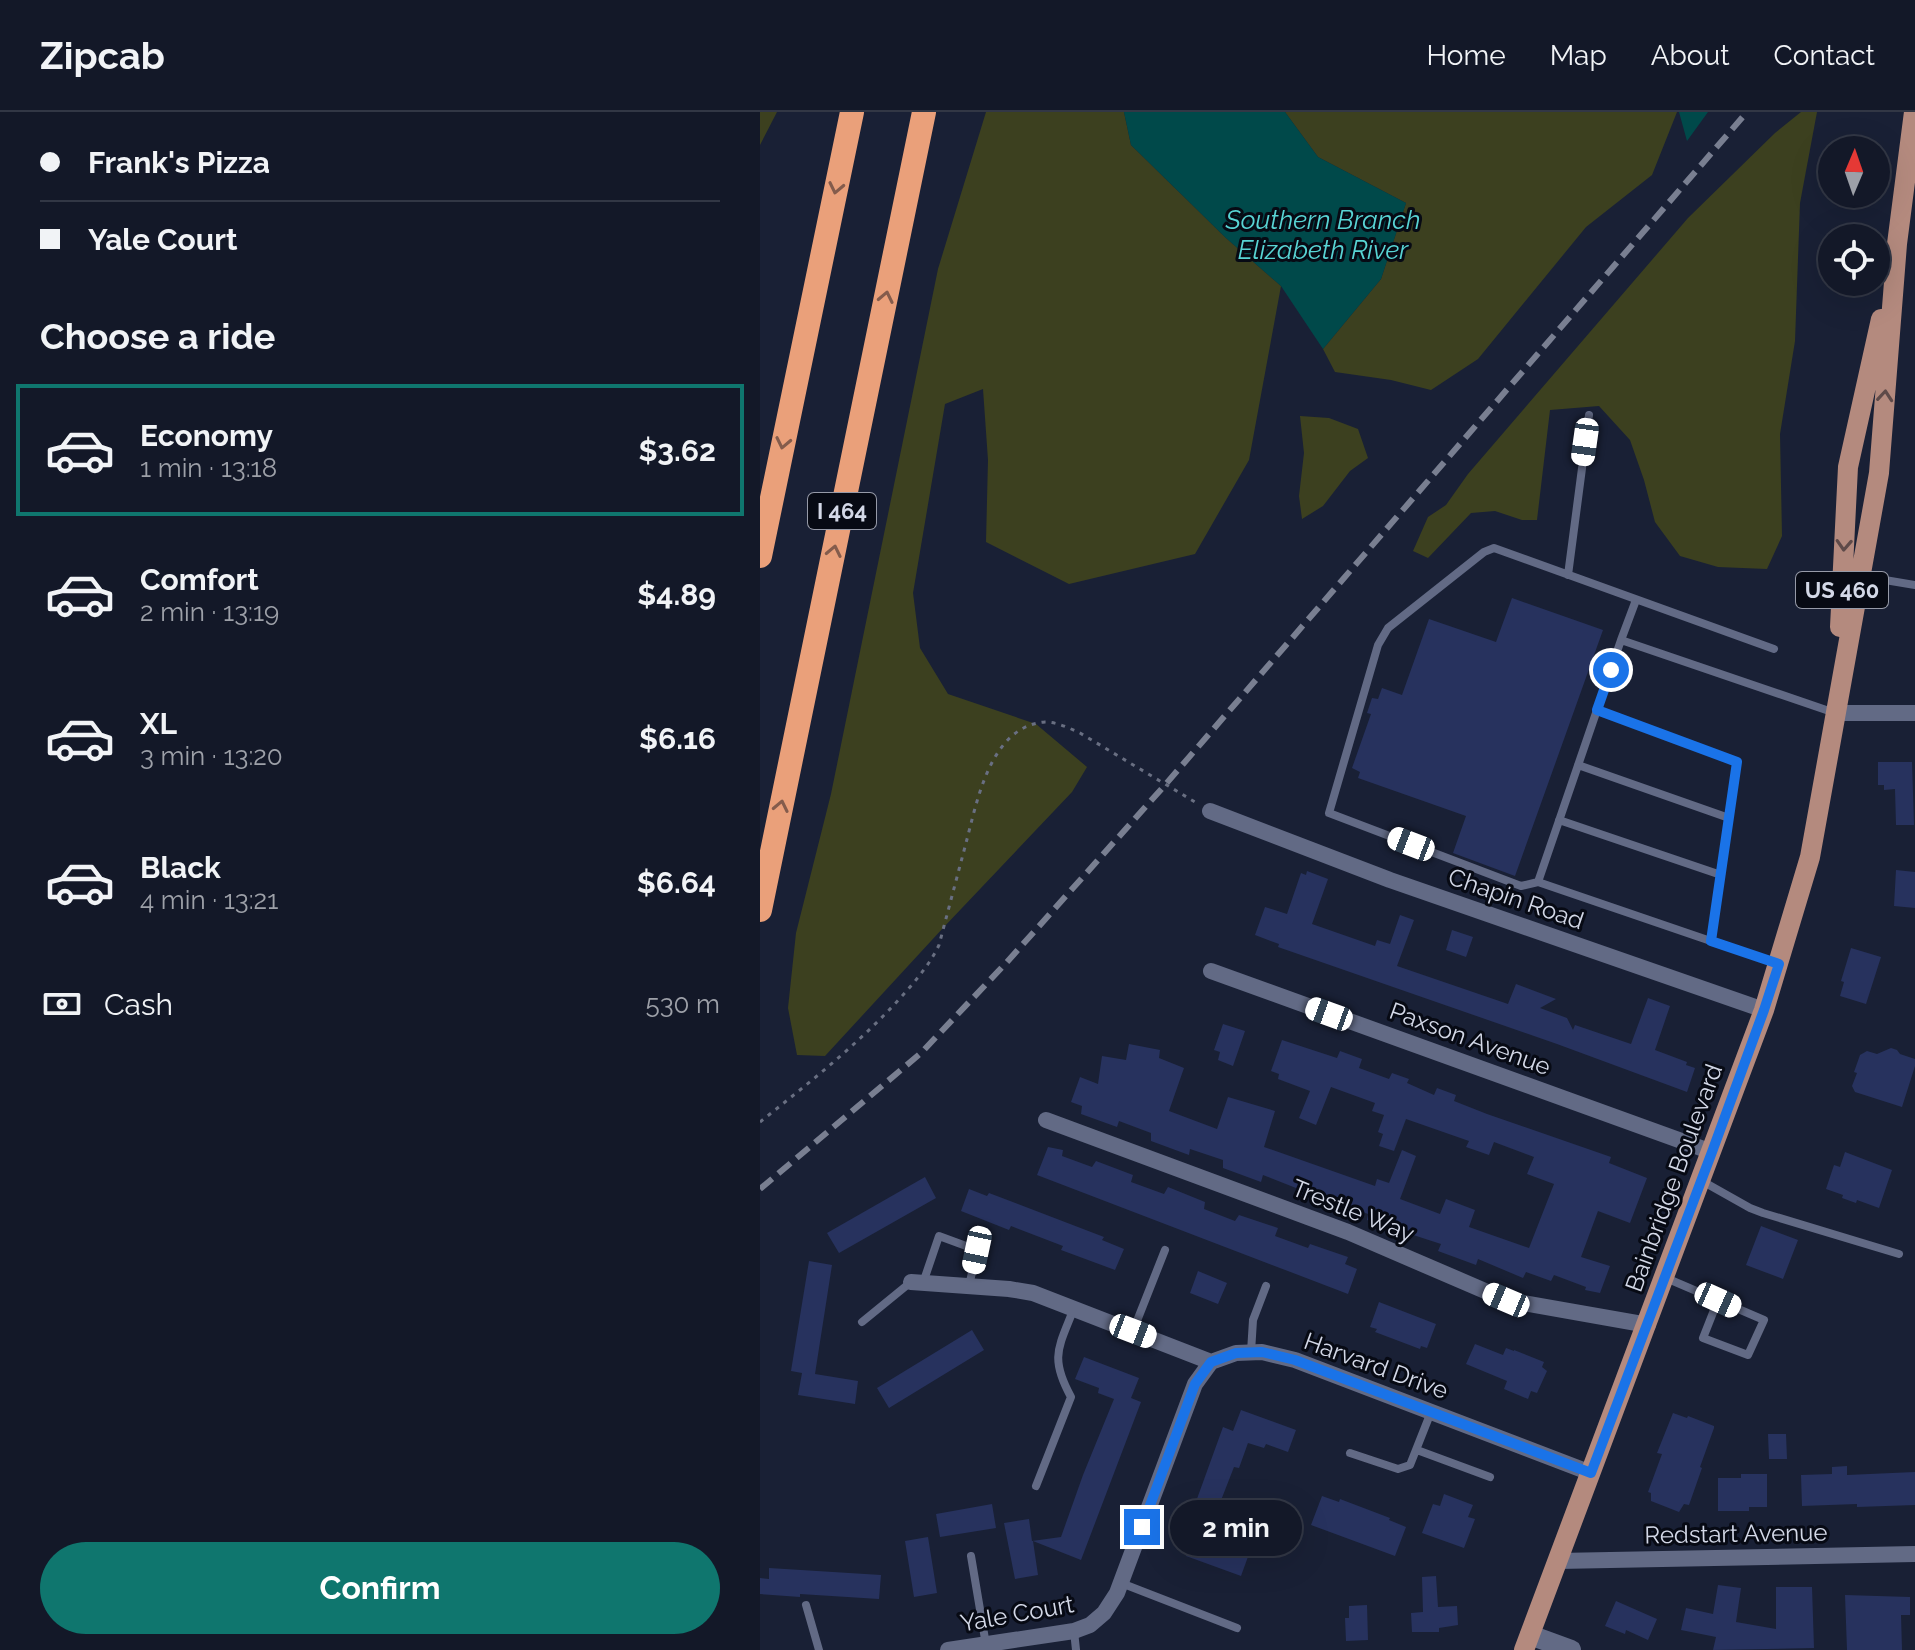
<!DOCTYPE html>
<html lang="en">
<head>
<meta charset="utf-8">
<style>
  :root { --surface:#131828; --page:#202534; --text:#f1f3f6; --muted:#9da0a8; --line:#323745; --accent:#0f766e }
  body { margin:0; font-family:Raleway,sans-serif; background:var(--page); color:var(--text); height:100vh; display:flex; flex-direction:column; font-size:30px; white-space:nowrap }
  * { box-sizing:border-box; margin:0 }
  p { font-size:26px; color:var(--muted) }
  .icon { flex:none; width:44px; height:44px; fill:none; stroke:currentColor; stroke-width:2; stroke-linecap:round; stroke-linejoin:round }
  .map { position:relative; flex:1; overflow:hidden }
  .drawer { display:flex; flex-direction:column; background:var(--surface); width:760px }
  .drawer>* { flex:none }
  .banner { display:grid; align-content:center; height:176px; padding:0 40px; background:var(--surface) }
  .needle { width:52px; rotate:2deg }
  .buttons { position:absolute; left:1058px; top:24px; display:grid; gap:16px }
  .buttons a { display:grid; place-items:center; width:72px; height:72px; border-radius:50%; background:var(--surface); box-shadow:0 8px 32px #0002,0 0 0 2px var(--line); font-size:40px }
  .end { position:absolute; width:36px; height:36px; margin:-18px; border:10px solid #1a73e8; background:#fff; box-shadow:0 0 0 4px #fff }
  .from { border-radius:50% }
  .bubble { position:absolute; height:56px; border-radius:28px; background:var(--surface); box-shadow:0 8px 32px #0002,0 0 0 2px var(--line); font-size:26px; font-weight:700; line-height:56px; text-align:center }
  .car { position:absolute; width:24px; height:48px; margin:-24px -12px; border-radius:10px; box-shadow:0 0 6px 2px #0007; background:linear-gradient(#fff 24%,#345 0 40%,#fff 0 76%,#345 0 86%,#fff 0) }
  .banner b { display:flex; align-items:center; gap:28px; height:76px; font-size:30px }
  .banner b+b { border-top:2px solid var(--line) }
  .banner i { width:20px; height:20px; background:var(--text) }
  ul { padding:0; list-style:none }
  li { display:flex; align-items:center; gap:24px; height:132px; margin:0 16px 12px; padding:0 24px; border:4px solid transparent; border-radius:0px }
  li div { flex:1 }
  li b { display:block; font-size:30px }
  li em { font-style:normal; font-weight:700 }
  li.on { border-color:var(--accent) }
  li>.icon { width:72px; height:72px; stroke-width:1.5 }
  h2 { padding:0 40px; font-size:36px; line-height:96px }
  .pay { display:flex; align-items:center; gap:20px; height:88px; padding:0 40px; font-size:30px }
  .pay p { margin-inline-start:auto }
  .cta { display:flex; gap:16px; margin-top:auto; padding:16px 40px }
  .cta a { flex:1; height:92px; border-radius:48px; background:var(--accent); color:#fff; font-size:32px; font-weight:700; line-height:92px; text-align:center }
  header { display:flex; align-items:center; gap:48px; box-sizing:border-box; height:112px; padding:0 40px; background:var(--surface); border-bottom:2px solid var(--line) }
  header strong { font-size:38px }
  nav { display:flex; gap:44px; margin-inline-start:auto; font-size:28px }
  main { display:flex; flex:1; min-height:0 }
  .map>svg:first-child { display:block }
  .green { fill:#3c401f }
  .water { fill:#00494a }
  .building { fill:#27325e }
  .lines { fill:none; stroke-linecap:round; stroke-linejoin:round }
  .path { stroke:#696f82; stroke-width:3; stroke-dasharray:4 6; stroke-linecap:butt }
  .service { stroke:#626a85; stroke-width:8 }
  .minor { stroke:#626a85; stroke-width:16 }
  .tertiary { stroke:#626a85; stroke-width:20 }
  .primary { stroke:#b48a7e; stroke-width:20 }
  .motorway { stroke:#eaa07a; stroke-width:24 }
  .rail { stroke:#797f91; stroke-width:6; stroke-dasharray:16 8; stroke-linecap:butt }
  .oneway { stroke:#845c4c }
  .oneway2 { stroke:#5e4a49 }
  .route { stroke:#1a73e8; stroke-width:10 }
  .labels { text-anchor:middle; stroke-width:6; stroke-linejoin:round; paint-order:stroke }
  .shield { fill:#070a14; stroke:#969aa8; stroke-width:2 }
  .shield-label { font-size:22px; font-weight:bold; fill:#d3d8e7 }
  .street-label { font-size:24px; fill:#d3d8e7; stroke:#070a14 }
  .water-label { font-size:26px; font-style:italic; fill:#58d4d4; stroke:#070a14 }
</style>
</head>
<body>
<header>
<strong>Zipcab</strong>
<nav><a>Home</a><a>Map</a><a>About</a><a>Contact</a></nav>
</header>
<main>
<section class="drawer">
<div class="banner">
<b><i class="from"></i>Frank's Pizza</b>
<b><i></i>Yale Court</b>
</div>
<h2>Choose a ride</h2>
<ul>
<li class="on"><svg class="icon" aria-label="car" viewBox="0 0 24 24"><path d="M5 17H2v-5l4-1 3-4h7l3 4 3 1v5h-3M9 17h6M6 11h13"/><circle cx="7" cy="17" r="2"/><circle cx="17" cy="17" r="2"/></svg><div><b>Economy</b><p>1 min · 13:18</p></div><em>$3.62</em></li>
<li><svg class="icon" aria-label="car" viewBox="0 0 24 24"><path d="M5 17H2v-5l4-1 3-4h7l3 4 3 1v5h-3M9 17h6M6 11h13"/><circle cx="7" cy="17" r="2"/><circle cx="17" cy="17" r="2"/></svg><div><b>Comfort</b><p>2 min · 13:19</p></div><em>$4.89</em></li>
<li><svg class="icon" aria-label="car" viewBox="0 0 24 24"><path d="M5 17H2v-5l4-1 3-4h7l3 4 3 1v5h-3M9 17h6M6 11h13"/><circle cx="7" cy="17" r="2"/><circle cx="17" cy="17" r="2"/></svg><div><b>XL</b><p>3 min · 13:20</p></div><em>$6.16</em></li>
<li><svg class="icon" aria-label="car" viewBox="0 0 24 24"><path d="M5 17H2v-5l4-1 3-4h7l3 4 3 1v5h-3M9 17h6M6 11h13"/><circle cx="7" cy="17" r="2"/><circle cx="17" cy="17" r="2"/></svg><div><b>Black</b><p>4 min · 13:21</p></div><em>$6.64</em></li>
</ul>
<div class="pay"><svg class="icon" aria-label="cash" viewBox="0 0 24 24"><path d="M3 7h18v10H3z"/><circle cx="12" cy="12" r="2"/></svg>Cash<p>530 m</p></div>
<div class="cta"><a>Confirm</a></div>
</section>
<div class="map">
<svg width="1155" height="1538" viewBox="0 0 1155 1538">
  <rect width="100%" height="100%" fill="#192035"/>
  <path class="green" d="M0,0H17L0,33Z
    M226,0H364L371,33L466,126L521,174L489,348L435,442L309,472L226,430L228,348L223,277L185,292L153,481L160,536L188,582L276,612L327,655L312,680L183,816L65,944L37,943L28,896L36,821L71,682L178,157Z
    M525,0H917L892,63L826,115L718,247L671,278L631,268L575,260L563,237L621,167L646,91L558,45Z
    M1041,0H1057L1040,91L1035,229L1020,322L1022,424L1007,457L958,455L920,444L895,410L884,368L870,328L839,294L790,298L777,408H762L735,399L711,401L668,446L653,439L668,405L686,393L708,362L928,106L1015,21Z
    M540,304L569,306L598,317L608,346L590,359L563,394L542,407L539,384L544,341Z"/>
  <path class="water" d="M364,0H525L558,45L646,91L621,167L563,237L521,174L466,126L371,33Z
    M919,0H948L927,29Z"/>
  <path class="building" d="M752,486L843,518L755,764L693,741L706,704L598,666L600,660L592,656L611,602L607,601L612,586L618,587L622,576L642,583L669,507L736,530Z
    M1118,650H1152L1154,713H1136L1135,677L1124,678V673H1118Z
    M1136,758L1155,760V796L1134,794Z
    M547,759L568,767L552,812L615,834L617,828L630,832L640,803L654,808L637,854L748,892L756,872L796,887L780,896L807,906L813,918L815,913L871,932L888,886L910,894L895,938L927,950L926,953L935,956L927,980L797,932L518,835L519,832L495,823L505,795L527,802L541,761L546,763Z
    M692,818L713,825L706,845L686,838Z
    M1091,836L1121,845L1106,892L1080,884L1084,870L1081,869Z
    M463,912L485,919L473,954L458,948L460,940L454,938Z
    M522,928L577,946L580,939L602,947L599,956L629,967L632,961L649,967L647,971L674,983L677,976L696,983L694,989L727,1002L851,1045L849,1051L887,1066L870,1111L838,1099L821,1145L850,1154L840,1181L825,1178L826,1175L794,1163L791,1169L766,1160L763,1166L718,1147L716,1153L678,1139L681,1132L607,1108L608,1102L575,1090L573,1096L535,1082L536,1076L503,1063L501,1070L463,1056V1048L430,1037L429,1043L391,1029V1021L359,1009L357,1015L321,1002L322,994L311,990L320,965L338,972L342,944L366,948L369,932L395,937L400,938L399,946L424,956L409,999L457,1017L468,985L515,999L504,1035L615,1074L617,1067L629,1071L642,1038L656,1044L640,1087L680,1102L686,1087L715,1098L709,1115L769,1136L794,1072L767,1062L774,1045L734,1030L729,1043L706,1035L709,1029L646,1007L634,1039L619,1034L623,1022L618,1020L624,1003L612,999L615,991L571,975L556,1013L539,1006L550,979L518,967L519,962L511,959Z
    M1131,936L1137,938L1140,942L1155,947V954L1142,995L1095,980L1092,974L1097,961L1094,960L1100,943L1107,939L1117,942Z
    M288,1035L303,1038L302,1044L332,1055L336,1049L373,1063L371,1070L404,1082L408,1075L445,1090L444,1097L475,1109L479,1103L518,1116L515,1124L548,1136L550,1132L588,1145L585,1152L597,1157L588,1182L277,1063Z
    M1085,1040L1132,1058L1119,1096L1097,1088L1096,1091L1082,1086L1083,1083L1066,1077L1074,1053L1080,1055Z
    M165,1065L176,1086L79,1141L67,1121Z
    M209,1077L227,1084L229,1081L344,1125L342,1128L364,1137L355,1158L301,1138L303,1134L251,1114L249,1118L201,1099Z
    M1001,1114L1038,1128L1023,1167L986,1153Z
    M49,1149L72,1153L55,1262L98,1269L95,1292L38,1283L42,1261L31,1259Z
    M438,1159L467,1171L458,1192L430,1181Z
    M619,1190L676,1212L667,1236L661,1234L660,1237L615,1220L617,1217L610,1215Z
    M212,1218L224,1238L129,1296L117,1276Z
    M715,1232L743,1243L746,1236L754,1239V1238L784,1250L782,1255L787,1259L777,1281L771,1279L768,1287L744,1277L747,1269L706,1252Z
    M324,1245L379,1266L371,1286L381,1290L321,1448L273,1429L278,1463L255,1467L244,1411L269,1407L272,1429L301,1425L323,1363L354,1287L338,1281L339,1276L315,1267Z
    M481,1298L536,1318L528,1340L506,1332L504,1336L488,1331L479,1356L474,1355L458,1396L464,1398L452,1428L489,1442L481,1464L426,1444L434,1424L425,1420L463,1315L473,1319Z
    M913,1301L927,1306L928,1304L954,1314V1316L940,1355L942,1356L929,1393L924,1392L919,1400L891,1389V1381L888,1380L902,1342L897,1341Z
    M1008,1322H1026L1027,1347H1009Z
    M1087,1354V1363L1155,1360V1393L1097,1395V1392L1042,1394L1041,1363L1072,1362V1355Z
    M981,1362H1007V1395H989V1399H958V1366H981Z
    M684,1382L713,1393L708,1405L715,1407L704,1436L662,1421L673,1392L680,1394Z
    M562,1384L579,1390L580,1387L630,1406L629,1408L646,1415L635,1444L551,1413Z
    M232,1392L236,1416L180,1425L176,1402Z
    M168,1425L177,1481L154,1485L145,1429Z
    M9,1456L121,1463L119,1487L40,1482V1485L0,1482V1466L9,1467Z
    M676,1464L678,1495L697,1494L698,1513L679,1516V1520H652L651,1501L663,1500L662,1465Z
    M958,1473L981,1476L976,1510L1016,1517V1475H1052L1054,1536L953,1538L956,1525L921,1518L926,1496L953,1502Z
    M1085,1483L1150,1485V1503H1141L1142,1538H1087Z
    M856,1489L897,1507L888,1528L866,1518L865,1522L845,1514Z
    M607,1493L608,1528L586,1529L585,1506H589V1494Z"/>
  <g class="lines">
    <path class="path" d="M0,1010C50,970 100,931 143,883C157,867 170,852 179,833C188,799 197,765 206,731C217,690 230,614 285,610C297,610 309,616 320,621L435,690"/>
    <path class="service" d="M808,463L829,303
      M1101,464L1155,473
      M861,528L876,488
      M837,598L977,650L951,829
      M818,653L969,706
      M799,708L961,763
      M778,770L761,774L569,701L618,533L628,516L724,440L734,436L1014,537
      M1018,852L778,770L861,528L1075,601
      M942,1069L990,1096L1003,1101L1139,1142
      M906,1166L1004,1208L988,1243L943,1226L958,1188
      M163,1171L179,1124L217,1138L209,1174
      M102,1210L151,1170
      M373,1219L405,1138
      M491,1240L493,1208L506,1174
      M657,1338L730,1365
      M590,1341L638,1357L650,1353L671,1300
      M276,1374L311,1285C289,1245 299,1235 314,1196
      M211,1444L226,1533
      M361,1471L477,1516
      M46,1493L59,1538
      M314,1519L316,1538"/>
    <path class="minor" d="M1075,601H1155
      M450,699L630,768L1004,898
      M451,859L952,1040
      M286,1008L588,1120L746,1188L888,1213
      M151,1170L249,1177L273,1181L451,1250L476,1241L502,1240L535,1248L831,1361
      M798,1449L1155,1442
      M188,1538L314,1519L330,1513L344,1501L357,1481L435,1272L451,1250"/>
    <path class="tertiary" d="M770,1523L811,1538"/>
    <path class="primary" d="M1080,515L1088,355L1121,207
      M764,1538L1004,898L1050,745L1119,361L1137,132L1154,0"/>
    <path class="motorway" d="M0,444L92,0
      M0,798L164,0"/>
    <path class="rail" d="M0,1077L161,941L247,850L405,673L987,0"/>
  </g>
  <defs><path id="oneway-chevron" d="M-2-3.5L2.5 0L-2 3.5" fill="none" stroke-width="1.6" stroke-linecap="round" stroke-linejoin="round" transform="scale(2)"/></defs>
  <g class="oneway">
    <use href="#oneway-chevron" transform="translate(76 76) rotate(102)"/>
    <use href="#oneway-chevron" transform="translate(126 185) rotate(-78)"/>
    <use href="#oneway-chevron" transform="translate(23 331) rotate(102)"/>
    <use href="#oneway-chevron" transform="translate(74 439) rotate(-78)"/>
    <use href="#oneway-chevron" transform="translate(21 694) rotate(-78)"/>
  </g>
  <g class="oneway2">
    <use href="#oneway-chevron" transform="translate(1125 284) rotate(-85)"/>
    <use href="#oneway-chevron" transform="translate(1084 433) rotate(93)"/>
  </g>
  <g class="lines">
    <path class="route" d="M382,1415L435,1272L451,1250L476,1241L502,1240L535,1248L831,1361L952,1040L1004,898L1019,852L951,829L977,650L837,598L851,558"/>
  </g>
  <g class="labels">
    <g class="shield">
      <rect x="48" y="381" width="68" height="36" rx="6"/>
      <rect x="1036" y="460" width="92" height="36" rx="6"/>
    </g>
    <g class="shield-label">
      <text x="82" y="407">I 464</text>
      <text x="1082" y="486">US 460</text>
    </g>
    <g class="street-label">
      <text transform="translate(756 787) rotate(19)" y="8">Chapin Road</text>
      <text transform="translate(710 927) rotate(20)" y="8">Paxson Avenue</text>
      <text transform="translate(914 1066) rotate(-70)" y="8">Bainbridge Boulevard</text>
      <text transform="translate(593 1099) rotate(22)" y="8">Trestle Way</text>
      <text transform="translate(616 1254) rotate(20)" y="8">Harvard Drive</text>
      <text transform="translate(976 1422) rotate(-1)" y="8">Redstart Avenue</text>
      <text transform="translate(257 1502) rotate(-10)" y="8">Yale Court</text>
    </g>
    <g class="water-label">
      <text x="563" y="117">Southern Branch<tspan x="563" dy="30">Elizabeth River</tspan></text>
    </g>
  </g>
</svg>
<div class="buttons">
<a><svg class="needle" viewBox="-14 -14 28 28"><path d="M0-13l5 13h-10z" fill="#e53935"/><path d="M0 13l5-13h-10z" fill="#9da0a8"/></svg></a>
<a><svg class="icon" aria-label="locate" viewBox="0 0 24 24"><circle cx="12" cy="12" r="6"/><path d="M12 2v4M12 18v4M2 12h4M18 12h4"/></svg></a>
</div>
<i class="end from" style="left:851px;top:558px"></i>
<i class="end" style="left:382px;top:1415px"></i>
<div class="bubble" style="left:410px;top:1388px;width:132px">2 min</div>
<i class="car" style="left:825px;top:330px;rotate:188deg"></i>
<i class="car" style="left:651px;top:732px;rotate:291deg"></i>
<i class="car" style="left:569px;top:902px;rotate:290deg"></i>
<i class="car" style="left:217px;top:1138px;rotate:192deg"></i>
<i class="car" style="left:746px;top:1188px;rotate:293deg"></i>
<i class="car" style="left:958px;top:1188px;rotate:114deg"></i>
<i class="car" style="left:373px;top:1219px;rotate:111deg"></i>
</div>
</main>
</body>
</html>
